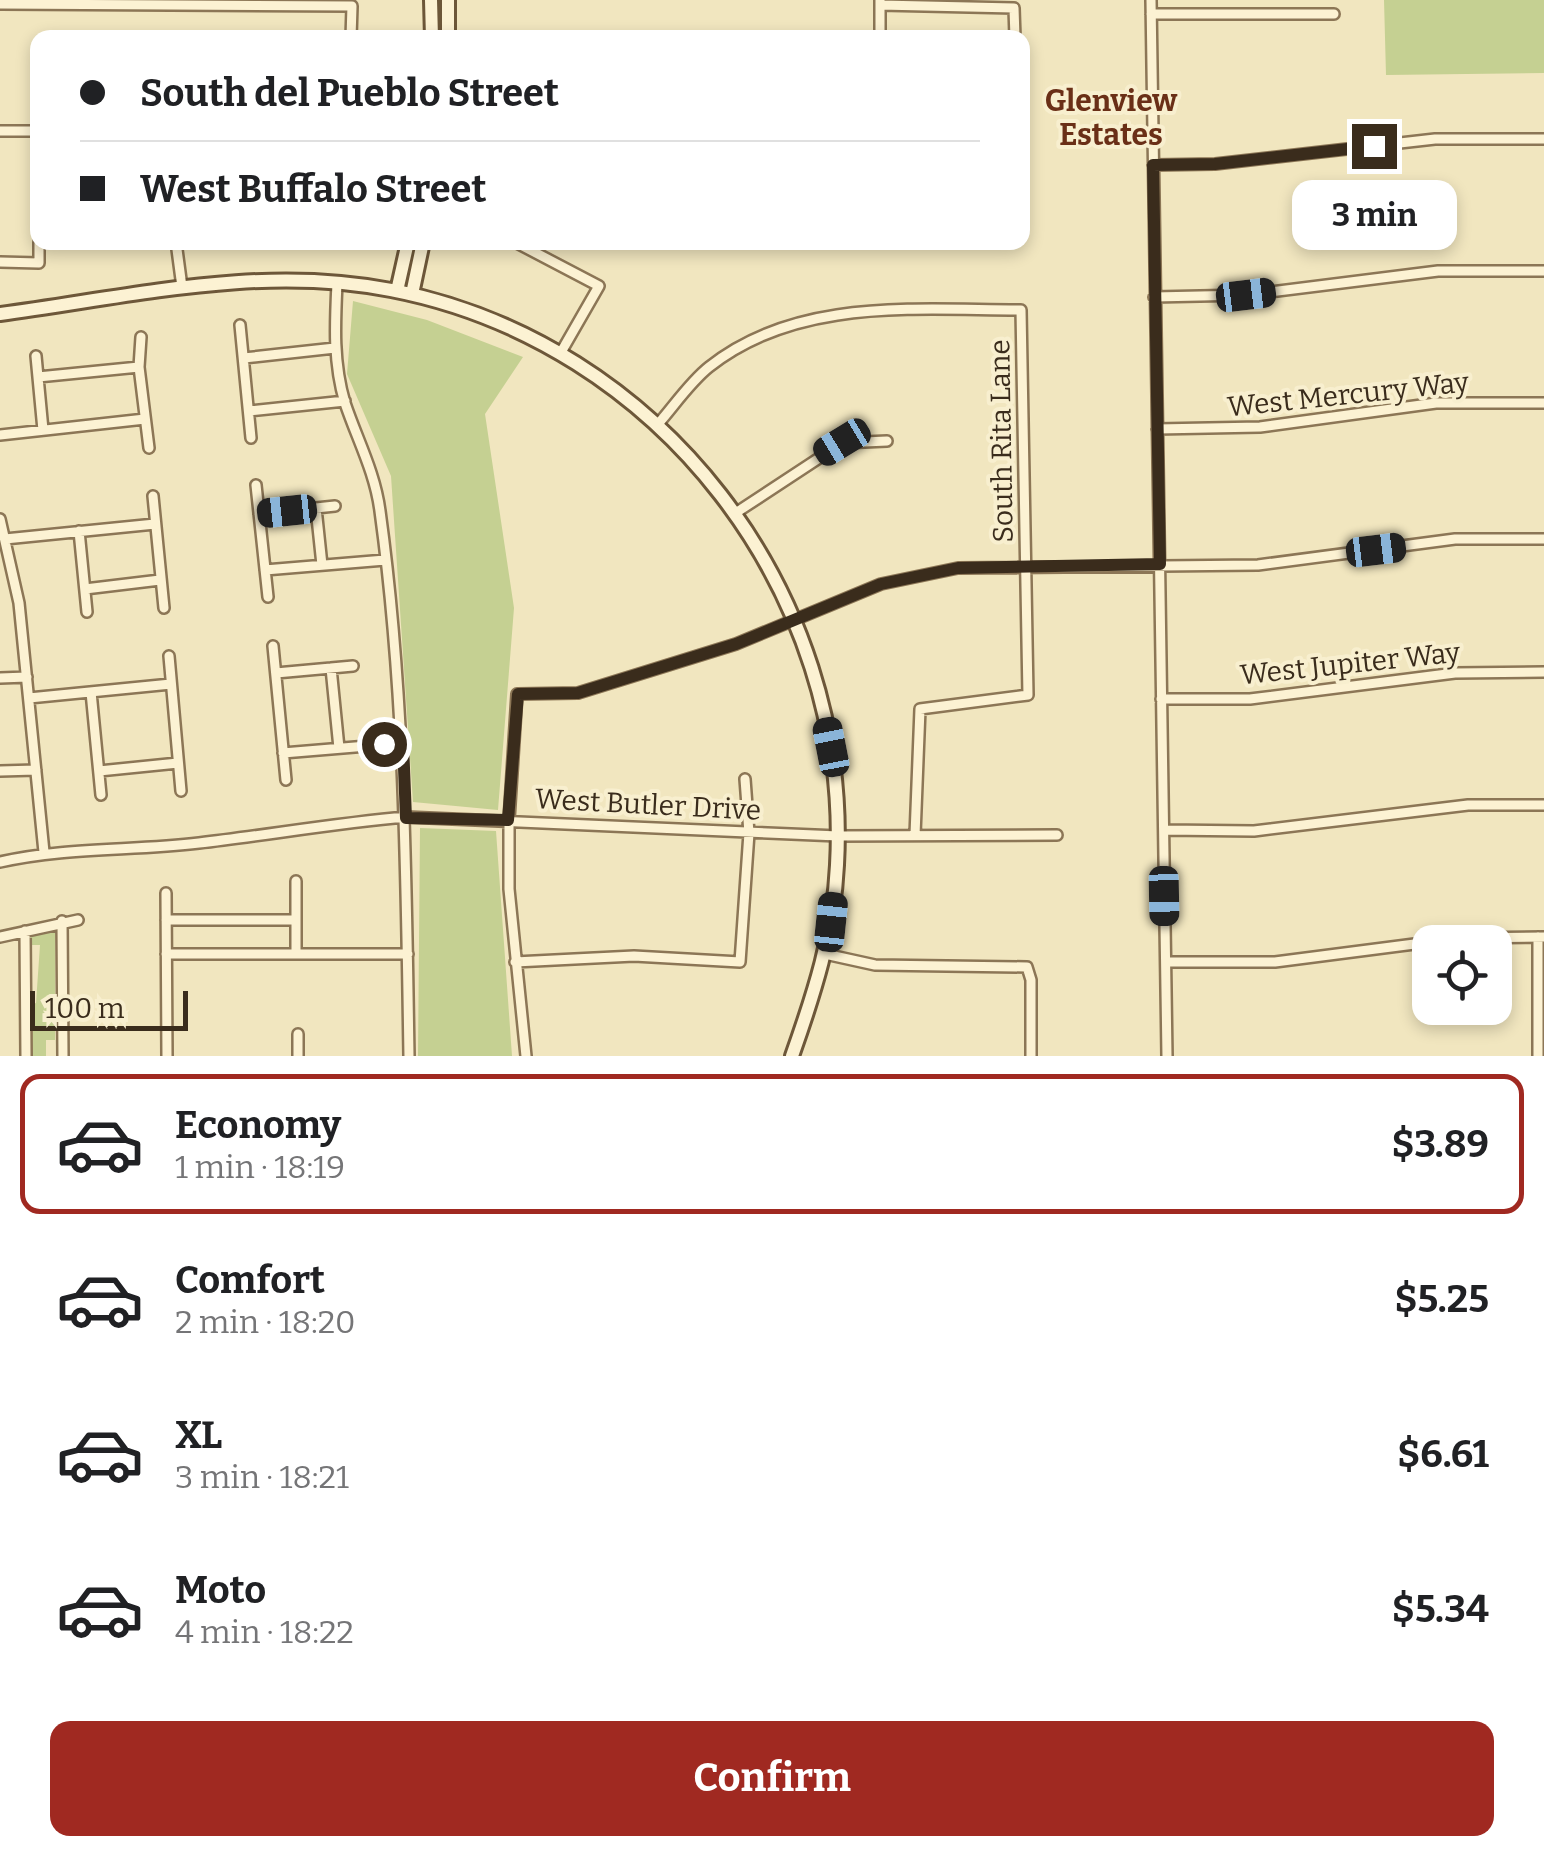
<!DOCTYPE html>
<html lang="en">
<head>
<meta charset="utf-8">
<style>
  :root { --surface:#fff; --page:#f6f6f6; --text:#202124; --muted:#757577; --line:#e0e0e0; --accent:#a02921 }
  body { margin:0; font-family:Bitter,serif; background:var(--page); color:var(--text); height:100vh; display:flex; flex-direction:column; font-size:38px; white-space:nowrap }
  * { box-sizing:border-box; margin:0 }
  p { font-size:32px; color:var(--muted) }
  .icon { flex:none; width:55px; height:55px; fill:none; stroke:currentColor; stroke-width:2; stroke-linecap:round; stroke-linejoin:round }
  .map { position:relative; height:1056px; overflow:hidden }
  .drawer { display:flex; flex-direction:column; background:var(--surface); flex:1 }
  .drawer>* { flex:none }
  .banner { position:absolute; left:30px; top:30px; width:1000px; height:220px; border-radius:20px; box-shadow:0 5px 15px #0003; display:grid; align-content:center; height:220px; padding:0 50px; background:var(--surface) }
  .controls { position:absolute; left:1412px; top:925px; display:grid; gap:20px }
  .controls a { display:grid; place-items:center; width:100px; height:100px; border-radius:20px; background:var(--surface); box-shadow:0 5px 15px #0003; font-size:50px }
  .scale { position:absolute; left:30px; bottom:25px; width:158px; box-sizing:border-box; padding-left:10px; border:5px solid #3a2c1c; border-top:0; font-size:28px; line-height:35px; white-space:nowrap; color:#3a2c1c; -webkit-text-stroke:8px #f8efcf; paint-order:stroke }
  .end { position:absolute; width:45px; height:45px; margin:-22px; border:12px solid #3a2c1c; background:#fff; box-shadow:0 0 0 5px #fff }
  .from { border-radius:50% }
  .bubble { position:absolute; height:70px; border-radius:20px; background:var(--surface); box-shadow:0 5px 15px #0003; font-size:32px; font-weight:700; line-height:70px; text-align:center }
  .car { position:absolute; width:30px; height:60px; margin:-30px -15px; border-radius:12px; box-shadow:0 0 8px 2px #0007; background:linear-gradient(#222 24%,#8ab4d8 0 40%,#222 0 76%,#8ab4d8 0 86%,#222 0) }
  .banner b { display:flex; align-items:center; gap:35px; height:95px; font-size:38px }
  .banner b+b { border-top:2px solid var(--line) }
  .banner i { width:25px; height:25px; background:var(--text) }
  ul { padding:18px 0 0; list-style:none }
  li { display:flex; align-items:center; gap:30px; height:140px; margin:0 20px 15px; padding:0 30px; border:5px solid transparent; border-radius:20px }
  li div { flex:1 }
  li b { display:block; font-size:38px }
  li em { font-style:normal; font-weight:700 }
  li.on { border-color:var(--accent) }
  li>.icon { width:90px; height:90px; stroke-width:1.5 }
  .cta { display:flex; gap:20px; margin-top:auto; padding:20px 50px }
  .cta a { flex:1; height:115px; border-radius:20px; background:var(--accent); color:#fff; font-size:40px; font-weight:700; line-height:115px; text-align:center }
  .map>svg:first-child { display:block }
  .green { fill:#c5d092 }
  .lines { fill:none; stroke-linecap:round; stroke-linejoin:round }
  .street-casing { stroke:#8c7656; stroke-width:14 }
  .secondary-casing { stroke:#6d5739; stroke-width:18 }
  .street { stroke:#fcf2d3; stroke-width:9 }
  .secondary { stroke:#fcf2d3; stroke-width:12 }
  .route { stroke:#3a2c1c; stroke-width:12 }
  .labels { text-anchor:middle; stroke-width:8; stroke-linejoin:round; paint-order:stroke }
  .street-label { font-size:28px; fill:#3a2c1c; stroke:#f8efcf }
  .neighbourhood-label { font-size:30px; font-weight:bold; fill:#6a2f17; stroke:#f8efcf }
</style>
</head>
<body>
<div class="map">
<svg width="1544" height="1056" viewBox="0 0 1544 1056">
  <rect width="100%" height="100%" fill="#f1e6bf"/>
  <path class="green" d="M1384,0H1544V73L1386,75Z
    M353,301L427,320L523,357L485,414L514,608L498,810L413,802L391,476L347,374Z
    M420,828L496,831L512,1056H418Z
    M40,929L55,932V1040H46V1056H29L30,1005L36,1003L40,945H29L31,937Z"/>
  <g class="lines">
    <defs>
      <path id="street" d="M1151,0L1167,1056
        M0,4L352,6L351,38
        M880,5L1014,8L1015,38
        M1151,14H1334
        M880,38V0
        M0,131H38
        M1153,165L1215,164L1435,139H1544
        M176,242L182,287
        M515,242L599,286L560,354
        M0,262L39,263V242
        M337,283C335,324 333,363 345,403C357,439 375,472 380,511C405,692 406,874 409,1056
        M1154,297L1246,295L1438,271H1544
        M240,325L251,438
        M141,337L139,367L149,448
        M36,356L43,430
        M244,358L335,348
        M38,377L139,367
        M249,411L345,401
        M658,424C674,406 690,382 709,367C797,297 916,310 1021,310L1028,695L920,709L915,835
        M1157,429L1260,427L1436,403H1544
        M0,435L145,419
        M256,485L268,597
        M153,496L164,608
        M316,508L322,565
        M259,514L335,506
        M734,514L842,443L887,441
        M0,519L19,603L44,852
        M79,531L87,612
        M5,539L155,524
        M265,570L385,560
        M85,589L160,580
        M273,646L286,780
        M169,656L181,791
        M331,668L339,748
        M276,673L353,666
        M0,678L27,677
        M91,692L101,795
        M29,698L171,684
        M1161,699H1250L1455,673L1544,672
        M283,753L403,743
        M0,771L36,770
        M99,771L178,763
        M1164,830L1254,831L1468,805H1544
        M0,862C66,847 132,851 199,843C268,835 336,823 406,817L838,836L1057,835
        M296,881V954
        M166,893L167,1056
        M166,920H296
        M62,921L63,1056
        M25,931L26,1056
        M0,937L78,920
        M1538,937V1056
        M166,954H408
        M825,954L875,965L1027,967L1031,980V1056
        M515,962L634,956L740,962L749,833L745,779
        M1166,962H1275L1461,938L1544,937
        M298,1034V1056
        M526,1056L509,889V820L517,694L578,693L736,644L881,584L958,568L1258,565L1455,539H1544"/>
      <path id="secondary" d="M431,0L432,38
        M448,0V38
        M397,291L408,242
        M412,294L423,242
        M0,314C129,297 260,264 391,290C660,342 852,592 837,865C834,932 814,994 792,1056"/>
    </defs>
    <use href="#street" class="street-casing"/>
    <use href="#secondary" class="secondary-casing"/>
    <use href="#street" class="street"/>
    <use href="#secondary" class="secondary"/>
  </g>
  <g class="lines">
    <path class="route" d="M384,744L403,743L406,818L508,820L518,694L578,693L736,644L881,584L958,568L1160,564L1153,165L1215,164L1374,146"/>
  </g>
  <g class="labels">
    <g class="street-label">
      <text transform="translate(1348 394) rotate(-6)" y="10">West Mercury Way</text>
      <text transform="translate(1001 441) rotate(-91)" y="10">South Rita Lane</text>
      <text transform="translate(1350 663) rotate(-6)" y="10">West Jupiter Way</text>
      <text transform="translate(648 804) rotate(3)" y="10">West Butler Drive</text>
    </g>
    <g class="neighbourhood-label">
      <text x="1111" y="111">Glenview<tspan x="1111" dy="34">Estates</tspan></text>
    </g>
  </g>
</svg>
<div class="controls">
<a><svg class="icon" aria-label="locate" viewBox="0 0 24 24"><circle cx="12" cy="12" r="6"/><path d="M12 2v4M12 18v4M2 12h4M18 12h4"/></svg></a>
</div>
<div class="scale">100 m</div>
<i class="end from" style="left:384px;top:744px"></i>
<i class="end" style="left:1374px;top:146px"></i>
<div class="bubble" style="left:1292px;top:180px;width:165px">3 min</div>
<i class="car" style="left:1246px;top:295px;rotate:83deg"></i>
<i class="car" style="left:842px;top:442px;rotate:239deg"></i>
<i class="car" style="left:287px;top:511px;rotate:264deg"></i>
<i class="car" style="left:1376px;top:550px;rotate:83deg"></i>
<i class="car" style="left:831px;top:747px;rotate:349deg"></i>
<i class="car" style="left:1164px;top:896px;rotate:179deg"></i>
<i class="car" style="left:831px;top:922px;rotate:6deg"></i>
<div class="banner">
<b><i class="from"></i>South del Pueblo Street</b>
<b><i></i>West Buffalo Street</b>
</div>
</div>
<section class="drawer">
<ul>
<li class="on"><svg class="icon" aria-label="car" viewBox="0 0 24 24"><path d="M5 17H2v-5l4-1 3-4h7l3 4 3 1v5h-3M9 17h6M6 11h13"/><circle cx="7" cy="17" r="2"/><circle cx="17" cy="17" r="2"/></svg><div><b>Economy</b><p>1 min · 18:19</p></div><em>$3.89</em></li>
<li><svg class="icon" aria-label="car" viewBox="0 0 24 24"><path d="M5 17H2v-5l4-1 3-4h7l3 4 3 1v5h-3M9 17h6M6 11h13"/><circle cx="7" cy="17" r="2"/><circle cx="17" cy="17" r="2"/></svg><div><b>Comfort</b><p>2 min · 18:20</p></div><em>$5.25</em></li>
<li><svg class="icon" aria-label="car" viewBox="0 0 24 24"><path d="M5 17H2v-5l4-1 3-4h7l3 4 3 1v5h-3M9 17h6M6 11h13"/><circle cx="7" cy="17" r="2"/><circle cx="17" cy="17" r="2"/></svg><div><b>XL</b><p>3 min · 18:21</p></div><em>$6.61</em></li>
<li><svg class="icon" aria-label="car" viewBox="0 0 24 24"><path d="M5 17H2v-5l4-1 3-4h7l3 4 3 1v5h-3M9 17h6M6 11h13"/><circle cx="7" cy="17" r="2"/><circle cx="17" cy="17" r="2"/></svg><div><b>Moto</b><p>4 min · 18:22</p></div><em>$5.34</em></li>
</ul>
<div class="cta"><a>Confirm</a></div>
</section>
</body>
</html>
